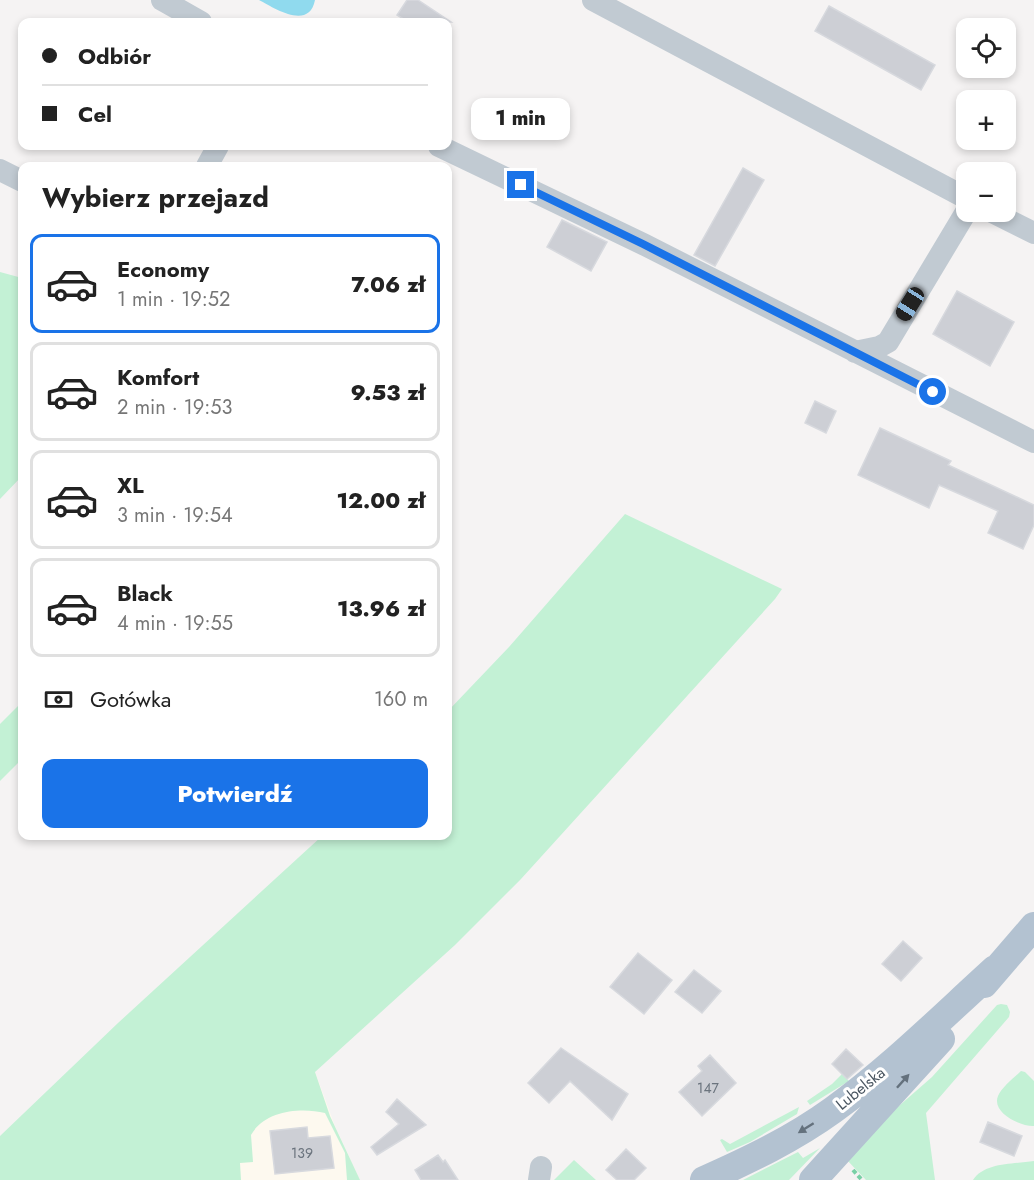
<!DOCTYPE html>
<html lang="pl">
<head>
<meta charset="utf-8">
<style>
  :root { --surface:#fff; --page:#f6f6f6; --text:#222; --muted:#767676; --line:#e0e0e0; --accent:#1a73e8 }
  body { margin:0; font-family:Jost,sans-serif; background:var(--page); color:var(--text); height:100vh; display:flex; flex-direction:column; font-size:22px; white-space:nowrap }
  * { box-sizing:border-box; margin:0 }
  p { font-size:20px; color:var(--muted) }
  .icon { flex:none; width:33px; height:33px; fill:none; stroke:currentColor; stroke-width:2; stroke-linecap:round; stroke-linejoin:round }
  .map { position:relative; flex:1; overflow:hidden }
  .panel { position:absolute; left:18px; top:162px; width:434px; height:678px; display:flex; flex-direction:column; background:var(--surface); border-radius:12px; box-shadow:0 3px 9px #0003 }
  .panel>* { flex:none }
  .banner { position:absolute; left:18px; top:18px; width:434px; height:132px; border-radius:12px; box-shadow:0 3px 9px #0003; display:grid; align-content:center; height:132px; padding:0 24px; background:var(--surface) }
  .buttons { position:absolute; left:956px; top:18px; display:grid; gap:12px }
  .buttons a { display:grid; place-items:center; width:60px; height:60px; border-radius:12px; background:var(--surface); box-shadow:0 3px 9px #0003; font-size:30px }
  .end { position:absolute; width:27px; height:27px; margin:-14px; border:8px solid #1a73e8; background:#fff; box-shadow:0 0 0 3px #fff }
  .from { border-radius:50% }
  .bubble { position:absolute; height:42px; border-radius:12px; background:var(--surface); box-shadow:0 3px 9px #0003; font-size:20px; font-weight:800; line-height:42px; text-align:center }
  .car { position:absolute; width:18px; height:36px; margin:-18px -9px; border-radius:8px; box-shadow:0 0 4px 2px #0007; background:linear-gradient(#222 24%,#8ab4d8 0 40%,#222 0 76%,#8ab4d8 0 86%,#222 0) }
  .banner b { display:flex; align-items:center; gap:21px; height:57px; font-size:22px }
  .banner b+b { border-top:2px solid var(--line) }
  .banner i { width:15px; height:15px; background:var(--text) }
  ul { padding:0; list-style:none }
  li { display:flex; align-items:center; gap:18px; height:99px; margin:0 12px 9px; padding:0 12px; border:3px solid var(--line); border-radius:12px }
  li div { flex:1 }
  li b { display:block; font-size:22px }
  li em { font-style:normal; font-weight:800 }
  li.current { border-color:var(--accent) }
  li>.icon { width:54px; height:54px; stroke-width:1.5 }
  h2 { padding:0 24px; font-size:27px; line-height:72px }
  .pay { display:flex; align-items:center; gap:15px; height:66px; padding:0 24px; font-size:22px }
  .pay p { margin-inline-start:auto }
  .action { display:flex; gap:12px; margin-top:auto; padding:12px 24px }
  .action a { flex:1; height:69px; border-radius:12px; background:var(--accent); color:#fff; font-size:24px; font-weight:800; line-height:69px; text-align:center }
  .map>svg:first-child { display:block }
  .commercial { fill:#fdf9ef }
  .green { fill:#c3f1d5 }
  .water { fill:#90daee }
  .building { fill:#cdcfd5; stroke:#d7d9de; stroke-width:1.5 }
  .lines { fill:none; stroke-linecap:round; stroke-linejoin:round }
  .path { stroke:#7ad0a6; stroke-width:4; stroke-dasharray:4.5 3; stroke-linecap:butt }
  .minor { stroke:#c1cad2; stroke-width:22 }
  .major { stroke:#b3c2d1; stroke-width:28 }
  .oneway { fill:#64717d }
  .route { stroke:#1a73e8; stroke-width:8 }
  .labels { text-anchor:middle; stroke-width:6; stroke-linejoin:round; paint-order:stroke }
  .number-label { font-size:14px; fill:#6b747e }
  .street-label { font-size:16px; fill:#4a5661; stroke:#fff }
</style>
</head>
<body>
<div class="map">
<svg width="1034" height="1180" viewBox="0 0 1034 1180">
  <rect width="100%" height="100%" fill="#f5f3f3"/>
  <path class="commercial" d="M315,1072L335,1126L360,1180H198Z"/>
  <path class="green" d="M0,272L22,278V476L0,499Z
    M625,514L782,589L775,599L521,879L455,945L315,1072L330,1116L360,1180H347L345,1153L325,1113C300,1107 264,1111 251,1135L253,1162L240,1163L241,1180H0V1136L118,1023L322,836H447V712L509,647Z
    M22,702V759L0,781V724Z
    M1001,1004L1007,1005L1010,1012L1009,1017L926,1113L935,1180H866L846,1159L868,1133L932,1077L997,1005Z
    M1021,1071L1025,1072L1034,1081V1126C1022,1127 991,1113 998,1096C1002,1087 1014,1078 1021,1071Z
    M842,1074L849,1081L810,1105L807,1101L832,1084Z
    M799,1107L797,1114L750,1142L727,1152L720,1140L722,1139L730,1144Z
    M820,1148L789,1180H743L798,1152L803,1158Z
    M574,1160L596,1180H554Z
    M1034,1161V1180H973C984,1162 1016,1164 1034,1161Z"/>
  <path class="water" d="M259,0H315C309,31 274,8 259,0Z"/>
  <path class="building" d="M407,0H418L451,22H408L397,15Z
    M829,6L935,65L921,90L815,31Z
    M743,168L764,180L715,266L694,255Z
    M562,220L607,242L591,271L547,247Z
    M957,291L1014,322L990,366L933,334Z
    M815,401L836,411L826,433L805,423Z
    M880,428L951,461L948,465L1034,505V525L1023,549L988,533L998,511L939,485L929,508L858,475Z
    M903,941L922,958L901,981L882,964Z
    M638,953L672,980L644,1014L610,987Z
    M694,970L721,991L702,1013L675,992Z
    M561,1048L628,1094L612,1120L570,1081L549,1103L528,1083Z
    M846,1049L863,1065L847,1079L832,1064Z
    M710,1055L736,1083L702,1116L679,1092L702,1071L698,1066Z
    M397,1099L426,1125L377,1155L371,1147L399,1124L386,1112Z
    M988,1122L1022,1136L1014,1156L980,1142Z
    M307,1127L308,1138L330,1136L334,1168L275,1174L270,1131Z
    M626,1149L646,1168L634,1180H617L606,1170Z
    M438,1155L443,1162L445,1160L458,1180H421L415,1170Z"/>
  <g class="lines">
    <path class="path" d="M853,1170L862,1180"/>
    <path class="minor" d="M162,0L201,22
      M593,0L966,198
      M439,146L643,244L1034,442
      M207,166L218,146
      M0,170L22,181
      M992,212L1034,233
      M855,352L879,347L888,342L966,212
      M539,1180L541,1167"/>
    <path class="major" d="M984,984L1034,926
      M704,1180C749,1160 793,1139 833,1110C891,1068 942,1017 995,969
      M813,1180L941,1039"/>
  </g>
  <defs><path id="oneway-solid" d="M-6-.8H1V-3.2L6.5 0L1 3.2V.8H-6Z" transform="scale(1.5)"/></defs>
  <g class="oneway">
    <use href="#oneway-solid" transform="translate(903 1081) rotate(-48)"/>
    <use href="#oneway-solid" transform="translate(806 1128) rotate(148)"/>
  </g>
  <g class="lines">
    <path class="route" d="M521,185L643,244L933,392"/>
  </g>
  <g class="labels">
    <g class="number-label">
      <text x="708" y="1093">147</text>
      <text x="302" y="1158">139</text>
    </g>
    <g class="street-label">
      <text transform="translate(860 1088) rotate(-39)" y="6">Lubelska</text>
    </g>
  </g>
</svg>
<div class="buttons">
<a><svg class="icon" aria-label="locate" viewBox="0 0 24 24"><circle cx="12" cy="12" r="6"/><path d="M12 2v4M12 18v4M2 12h4M18 12h4"/></svg></a>
<a>+</a>
<a>−</a>
</div>
<i class="end from" style="left:933px;top:392px"></i>
<i class="end" style="left:521px;top:185px"></i>
<div class="bubble" style="left:471px;top:98px;width:99px">1 min</div>
<i class="car" style="left:910px;top:304px;rotate:212deg"></i>
<div class="banner">
<b><i class="from"></i>Odbiór</b>
<b><i></i>Cel</b>
</div>
<section class="panel">
<h2>Wybierz przejazd</h2>
<ul>
<li class="current"><svg class="icon" aria-label="car" viewBox="0 0 24 24"><path d="M5 17H2v-5l4-1 3-4h7l3 4 3 1v5h-3M9 17h6M6 11h13"/><circle cx="7" cy="17" r="2"/><circle cx="17" cy="17" r="2"/></svg><div><b>Economy</b><p>1 min · 19:52</p></div><em>7.06 zł</em></li>
<li><svg class="icon" aria-label="car" viewBox="0 0 24 24"><path d="M5 17H2v-5l4-1 3-4h7l3 4 3 1v5h-3M9 17h6M6 11h13"/><circle cx="7" cy="17" r="2"/><circle cx="17" cy="17" r="2"/></svg><div><b>Komfort</b><p>2 min · 19:53</p></div><em>9.53 zł</em></li>
<li><svg class="icon" aria-label="car" viewBox="0 0 24 24"><path d="M5 17H2v-5l4-1 3-4h7l3 4 3 1v5h-3M9 17h6M6 11h13"/><circle cx="7" cy="17" r="2"/><circle cx="17" cy="17" r="2"/></svg><div><b>XL</b><p>3 min · 19:54</p></div><em>12.00 zł</em></li>
<li><svg class="icon" aria-label="car" viewBox="0 0 24 24"><path d="M5 17H2v-5l4-1 3-4h7l3 4 3 1v5h-3M9 17h6M6 11h13"/><circle cx="7" cy="17" r="2"/><circle cx="17" cy="17" r="2"/></svg><div><b>Black</b><p>4 min · 19:55</p></div><em>13.96 zł</em></li>
</ul>
<div class="pay"><svg class="icon" aria-label="cash" viewBox="0 0 24 24"><path d="M3 7h18v10H3z"/><circle cx="12" cy="12" r="2"/></svg>Gotówka<p>160 m</p></div>
<div class="action"><a>Potwierdź</a></div>
</section>
</div>
</body>
</html>
